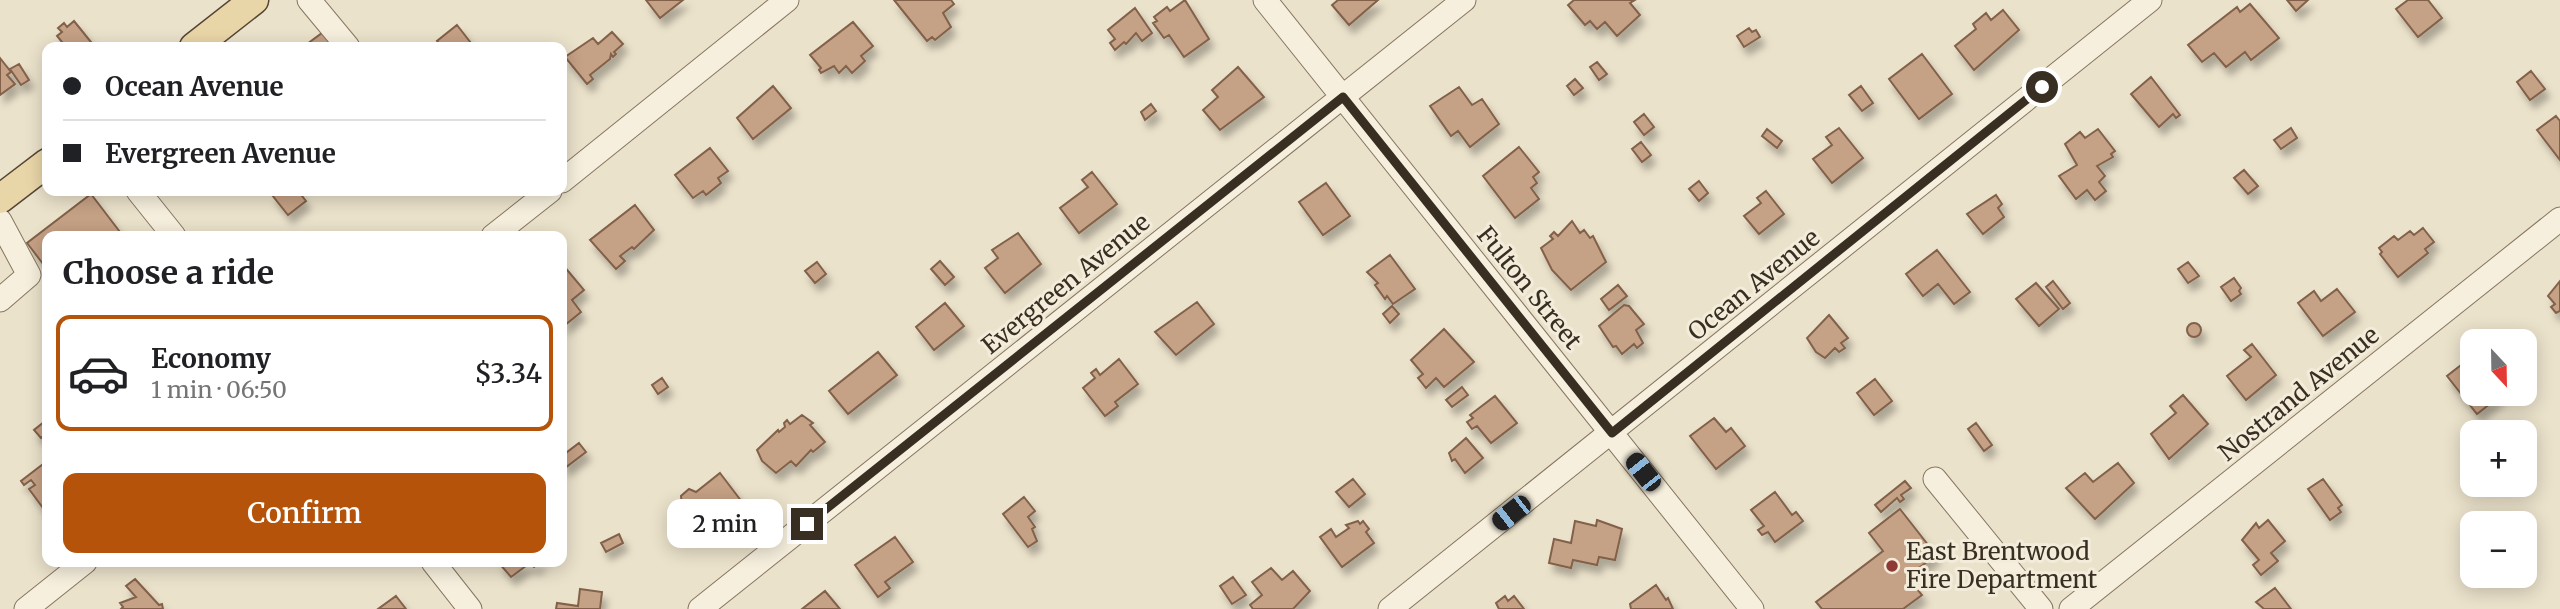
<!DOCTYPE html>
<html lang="en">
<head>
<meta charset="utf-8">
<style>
  :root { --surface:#fff; --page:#f6f6f6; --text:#202124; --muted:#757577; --line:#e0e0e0; --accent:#b45309 }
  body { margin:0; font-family:Merriweather,serif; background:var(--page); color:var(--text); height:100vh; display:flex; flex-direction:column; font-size:26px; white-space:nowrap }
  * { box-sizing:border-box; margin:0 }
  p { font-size:23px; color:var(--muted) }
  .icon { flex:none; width:38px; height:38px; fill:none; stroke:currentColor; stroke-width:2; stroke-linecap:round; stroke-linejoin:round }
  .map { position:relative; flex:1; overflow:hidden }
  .sheet { position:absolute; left:42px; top:231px; width:525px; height:336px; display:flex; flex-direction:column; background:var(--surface); border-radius:14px; box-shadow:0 4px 18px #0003 }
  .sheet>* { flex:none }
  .banner { position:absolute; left:42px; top:42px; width:525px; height:154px; border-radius:14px; box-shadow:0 4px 18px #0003; display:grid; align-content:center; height:154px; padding:0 21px; background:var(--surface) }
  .needle { width:46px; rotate:158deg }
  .tools { position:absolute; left:2460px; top:329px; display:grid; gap:14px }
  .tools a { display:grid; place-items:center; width:77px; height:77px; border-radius:14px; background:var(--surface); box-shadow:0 4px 18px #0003; font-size:35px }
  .end { position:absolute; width:32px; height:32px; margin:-16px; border:9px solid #382e22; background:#fff; box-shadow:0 0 0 4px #fff }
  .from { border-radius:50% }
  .bubble { position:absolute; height:49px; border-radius:14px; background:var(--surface); box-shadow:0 4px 18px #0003; font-size:23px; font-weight:600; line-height:49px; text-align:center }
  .car { position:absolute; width:21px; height:42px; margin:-21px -10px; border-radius:9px; box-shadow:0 0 5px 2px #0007; background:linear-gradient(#222 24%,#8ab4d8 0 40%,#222 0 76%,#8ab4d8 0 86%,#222 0) }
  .banner b { display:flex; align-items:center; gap:24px; height:66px; font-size:26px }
  .banner b+b { border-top:2px solid var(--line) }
  .banner i { width:18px; height:18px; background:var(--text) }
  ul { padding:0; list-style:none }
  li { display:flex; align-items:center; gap:21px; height:116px; margin:0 14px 10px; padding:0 7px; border:4px solid transparent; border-radius:14px }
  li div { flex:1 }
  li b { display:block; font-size:26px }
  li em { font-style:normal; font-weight:600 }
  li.active { border-color:var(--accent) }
  li>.icon { width:63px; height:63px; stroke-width:1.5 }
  h2 { padding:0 21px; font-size:32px; line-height:84px }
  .button { display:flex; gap:14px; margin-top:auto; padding:14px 21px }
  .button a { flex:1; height:80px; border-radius:14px; background:var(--accent); color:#fff; font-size:28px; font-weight:600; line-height:80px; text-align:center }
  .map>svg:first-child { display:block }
  .building { fill:#c5a185; stroke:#826149; stroke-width:2; filter:url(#shadow) }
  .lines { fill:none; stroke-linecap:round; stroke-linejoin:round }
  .minor-casing { stroke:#867661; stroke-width:25 }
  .major-casing { stroke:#544434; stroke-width:31 }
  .minor { stroke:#f6efdd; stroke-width:23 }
  .major { stroke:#e9d6a8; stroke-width:28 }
  .route { stroke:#382e22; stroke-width:9 }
  .poi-dot { fill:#8f3937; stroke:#f3ecda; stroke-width:2.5 }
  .labels { text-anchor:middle; stroke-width:6; stroke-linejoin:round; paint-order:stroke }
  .street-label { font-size:24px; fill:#382e22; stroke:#f3ecda }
  .poi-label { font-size:24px; fill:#382e22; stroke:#f3ecda; text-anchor:start }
</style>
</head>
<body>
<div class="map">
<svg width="2560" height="609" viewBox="0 0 2560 609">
  <defs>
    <filter id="shadow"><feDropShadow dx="4.5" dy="8" stdDeviation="3.5" flood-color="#0004"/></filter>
  </defs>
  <rect width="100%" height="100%" fill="#ebe2cb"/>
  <path class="building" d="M646,0H683L660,18Z
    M894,0H951L954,4L943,13L951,27L935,40L932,37L927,41Z
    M1185,0L1209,39L1184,57L1169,35L1164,38L1153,23L1157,21L1154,17L1167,7L1170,11Z
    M1338,0H1378L1349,25L1332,5Z
    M1574,0H1635L1630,3L1640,15L1617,36L1605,22L1597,29L1590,21L1585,25L1568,5Z
    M2287,0H2308L2296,11Z
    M2408,0H2428L2442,18L2418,37L2396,9Z
    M2250,4L2279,38L2251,60L2245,52L2226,67L2214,53L2202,62L2188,45L2237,7L2240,12Z
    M1135,8L1152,33L1142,41L1136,33L1126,44L1124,42L1115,50L1110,43L1115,39L1108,30Z
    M2003,10L2019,30L1974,70L1955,46L1976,29L1973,24L1986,13L1991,20Z
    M74,21L95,47H57L62,42L57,36L62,32L58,28L64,23L67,27Z
    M853,22L873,46L861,56L865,61L852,73L846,66L839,73L834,66L821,73L819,70L821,68L810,55Z
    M457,25L474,47H442L437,41Z
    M1749,28L1752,32L1756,30L1760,37L1744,47L1737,36Z
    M326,30L338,47H303Z
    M612,32L623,44L614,52L616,54L613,57L611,54L610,59L590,75L593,79L587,84L565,57L593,38L598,44Z
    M1922,54L1952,94L1919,119L1889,79Z
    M0,58L11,72L7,75L15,84L0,95Z
    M1597,62L1607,74L1599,80L1590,67Z
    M19,64L29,80L21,85L10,69Z
    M1238,67L1264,97L1220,130L1203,110L1218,97L1212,90Z
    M2531,71L2545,89L2530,100L2517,82Z
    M2151,77L2180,115L2176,118L2173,114L2159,127L2131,94Z
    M1575,79L1583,88L1574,95L1567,86Z
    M773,86L791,108L753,139L737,118Z
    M1861,86L1873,103L1862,111L1849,95Z
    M1459,87L1472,105L1482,99L1499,124L1470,147L1458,131L1451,136L1430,106Z
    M1151,104L1156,111L1145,120L1141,112Z
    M1644,114L1654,127L1644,135L1634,122Z
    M2556,116L2560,121V160L2537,130Z
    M1839,128L1863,158L1832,183L1813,159L1832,145L1826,137Z
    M2291,128L2297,138L2281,149L2274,140Z
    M1767,129L1782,141L1777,148L1762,136Z
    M2098,129L2115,151L2111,154L2113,157L2097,166L2105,176L2099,182L2106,191L2095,200L2087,190L2076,199L2059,176L2077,165L2065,144L2080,132L2085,138Z
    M1641,142L1651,155L1642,162L1632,149Z
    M1519,147L1539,172L1533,177L1537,183L1531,188L1539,199L1515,218L1483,176Z
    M710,148L728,171L718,178L721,183L706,195L703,191L693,198L675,175Z
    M2244,170L2258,186L2248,194L2234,178Z
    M1092,172L1117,204L1079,233L1060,208L1088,187L1082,180Z
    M1699,181L1708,193L1699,201L1689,189Z
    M1326,183L1350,216L1323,235L1299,202Z
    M277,191H298L306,201L288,215L272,195Z
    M1766,191L1784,214L1759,234L1744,216L1761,203L1757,198Z
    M91,194L123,236H47V269L27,243Z
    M1996,195L2002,204L1998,208L2004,217L1983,234L1967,214Z
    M635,205L654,230L634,249L632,247L620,256L625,261L616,269L590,240Z
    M1572,221L1580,233L1584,230L1590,238L1593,236L1606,262L1571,290L1552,270L1541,248L1553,239L1550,236L1554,232L1558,236Z
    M2423,228L2434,242L2425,249L2428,253L2398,277L2380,254L2382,252L2379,248L2394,236L2398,240L2410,231L2414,235Z
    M1018,233L1041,264L1005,293L985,268L998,258L992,250Z
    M1937,250L1970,292L1954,304L1938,284L1923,296L1906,274Z
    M1390,255L1415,289L1393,304L1387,296L1385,299L1375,285L1378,283L1367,272Z
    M940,261L954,277L945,285L931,269Z
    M817,262L826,274L815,283L805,271Z
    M2188,262L2199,276L2188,283L2178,269Z
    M563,265L584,290L572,300L581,312L564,326Z
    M2234,278L2241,288L2239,291L2241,294L2231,301L2221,287Z
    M2053,281L2070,303L2063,309L2046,287Z
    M2560,281V311L2556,313L2551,307L2555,304L2548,296Z
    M2036,283L2059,309L2039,326L2016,299Z
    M1618,285L1627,296L1609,310L1601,299Z
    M2337,289L2355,312L2323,336L2298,303L2314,291L2321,301Z
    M1197,302L1214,324L1176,355L1155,332Z
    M945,303L964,326L934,350L916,327Z
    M1624,305L1629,306L1644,324L1636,330L1643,343L1637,348L1634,344L1622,354L1616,346L1613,347L1599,326Z
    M1392,306L1399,314L1390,323L1383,314Z
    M1829,315L1848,338L1841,343L1845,348L1839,352L1835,348L1825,358L1816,352L1807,338Z
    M2187 330a7 7 0 1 1 14 0a7 7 0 1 1-14 0Z
    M1444,329L1474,362L1444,387L1436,378L1426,388L1418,378L1423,374L1411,360Z
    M2252,344L2276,375L2246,400L2227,376L2251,357L2244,350Z
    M878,352L897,375L848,414L829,391Z
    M2470,358L2473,361V394L2500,396L2477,414L2447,376Z
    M1119,359L1138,384L1115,402L1118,406L1105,416L1083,388L1095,378L1091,373L1096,369L1100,375Z
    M662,378L668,387L658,394L652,385Z
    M1875,379L1892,401L1874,415L1857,393Z
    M1462,387L1468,395L1452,407L1446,400Z
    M2183,395L2208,424L2169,459L2151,434L2176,413L2170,406Z
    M1495,396L1517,423L1491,443L1477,426L1472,429L1467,422L1473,418L1470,415Z
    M802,415L813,423L810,425L825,442L813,452L811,450L796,466L791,461L776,473L762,461L757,450L778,430L779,432L785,427L784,423L787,420L790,424Z
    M1714,418L1726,432L1731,428L1745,446L1716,469L1690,436Z
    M44,422L47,433L41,438L34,430Z
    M1976,423L1992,445L1984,451L1968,429Z
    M1466,438L1483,458L1465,473L1455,459L1452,461L1449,453Z
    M579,443L586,452L565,468L562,456Z
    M47,461V512H46L29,489L35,485L31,480L24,485L21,481Z
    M2118,463L2134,483L2095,519L2066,488L2085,473L2093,482Z
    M720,473L742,502L704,531L682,507L681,496L689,489L696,492Z
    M1353,479L1365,494L1349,507L1336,492Z
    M2323,479L2342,505L2338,508L2341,512L2330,520L2308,489Z
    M1905,481L1911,488L1901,495L1904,499L1900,502L1897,498L1881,512L1875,505Z
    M1775,492L1792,515L1796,512L1803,521L1775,542L1768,532L1762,535L1758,530L1764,526L1751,510Z
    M1024,497L1035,511L1028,517L1035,527L1032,529L1037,541L1028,547L1003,514Z
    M1900,509L1936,555L1907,577L1922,595L1903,609H1822L1816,602L1883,551L1869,533Z
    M1597,520L1622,529L1615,560L1599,557L1597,565L1573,560L1571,568L1549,563L1554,539L1571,543L1575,521L1596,526Z
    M2268,520L2285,541L2271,553L2278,561L2261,575L2253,565L2259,560L2242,540L2256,523L2259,528Z
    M1358,521L1360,524L1363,521L1369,529L1366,532L1374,543L1342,567L1320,537L1331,529L1336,537L1349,528L1346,525Z
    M619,534L623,543L606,552L601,543Z
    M895,537L913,562L885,582L890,588L878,597L855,565Z
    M498,562H541L534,567L530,563L511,577Z
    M1271,568L1282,580L1293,571L1310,591L1293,609H1253L1250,605L1262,595L1252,582Z
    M1233,577L1246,595L1232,604L1220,586Z
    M135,579L159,605L162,604L163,609H121L123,607L120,603L136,597L126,586Z
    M1656,585L1666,600L1668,598L1673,609H1631L1630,604Z
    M2275,588L2291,609H2264L2256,602Z
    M580,589L602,592L600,609H556L557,603L578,606Z
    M825,591L840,609H802Z
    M396,596L406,609H378Z
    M1505,596L1508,601L1514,596L1524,609H1499L1496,603Z"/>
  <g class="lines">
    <defs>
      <path id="minor" d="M309,0L348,47
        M1265,0L1752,609
        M562,181L787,0
        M138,191L174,236
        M0,221L29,275L0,300
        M493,236L550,191
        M1935,479L2041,609
        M433,562L470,609
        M26,609L85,562
        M700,609L1464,0
        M1390,609L2150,0
        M2071,609L2560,219"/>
      <path id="major" d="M194,47L254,0
        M0,199L47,163"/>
    </defs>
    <use href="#minor" class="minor-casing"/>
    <use href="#major" class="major-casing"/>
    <use href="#minor" class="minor"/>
    <use href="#major" class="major"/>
  </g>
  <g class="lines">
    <path class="route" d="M807,524L1343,97L1612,433L2042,87"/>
  </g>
  <circle class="poi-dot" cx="1892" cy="566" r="7"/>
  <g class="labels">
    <g class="street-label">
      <text transform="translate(1066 284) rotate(-39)" y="8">Evergreen Avenue</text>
      <text transform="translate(1754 285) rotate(-39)" y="8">Ocean Avenue</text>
      <text transform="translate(1529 288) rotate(51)" y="8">Fulton Street</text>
      <text transform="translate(2299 394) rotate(-39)" y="8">Nostrand Avenue</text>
    </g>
    <g class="poi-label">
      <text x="1906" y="560">East Brentwood<tspan x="1906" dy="28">Fire Department</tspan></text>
    </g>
  </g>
</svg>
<div class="tools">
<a><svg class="needle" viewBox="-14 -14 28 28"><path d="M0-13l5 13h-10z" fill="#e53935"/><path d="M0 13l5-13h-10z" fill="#757577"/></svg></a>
<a>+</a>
<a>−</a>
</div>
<i class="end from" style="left:2042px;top:87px"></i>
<i class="end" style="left:807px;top:524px"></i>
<div class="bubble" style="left:667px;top:499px;width:116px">2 min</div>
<i class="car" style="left:1643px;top:472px;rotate:322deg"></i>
<i class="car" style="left:1511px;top:513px;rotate:232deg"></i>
<div class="banner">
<b><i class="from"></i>Ocean Avenue</b>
<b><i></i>Evergreen Avenue</b>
</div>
<section class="sheet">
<h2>Choose a ride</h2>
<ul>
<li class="active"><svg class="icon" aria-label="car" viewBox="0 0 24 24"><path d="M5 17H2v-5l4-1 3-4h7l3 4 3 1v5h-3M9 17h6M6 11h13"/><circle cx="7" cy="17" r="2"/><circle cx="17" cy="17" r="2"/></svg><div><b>Economy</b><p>1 min · 06:50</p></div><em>$3.34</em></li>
</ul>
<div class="button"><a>Confirm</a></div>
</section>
</div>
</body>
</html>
